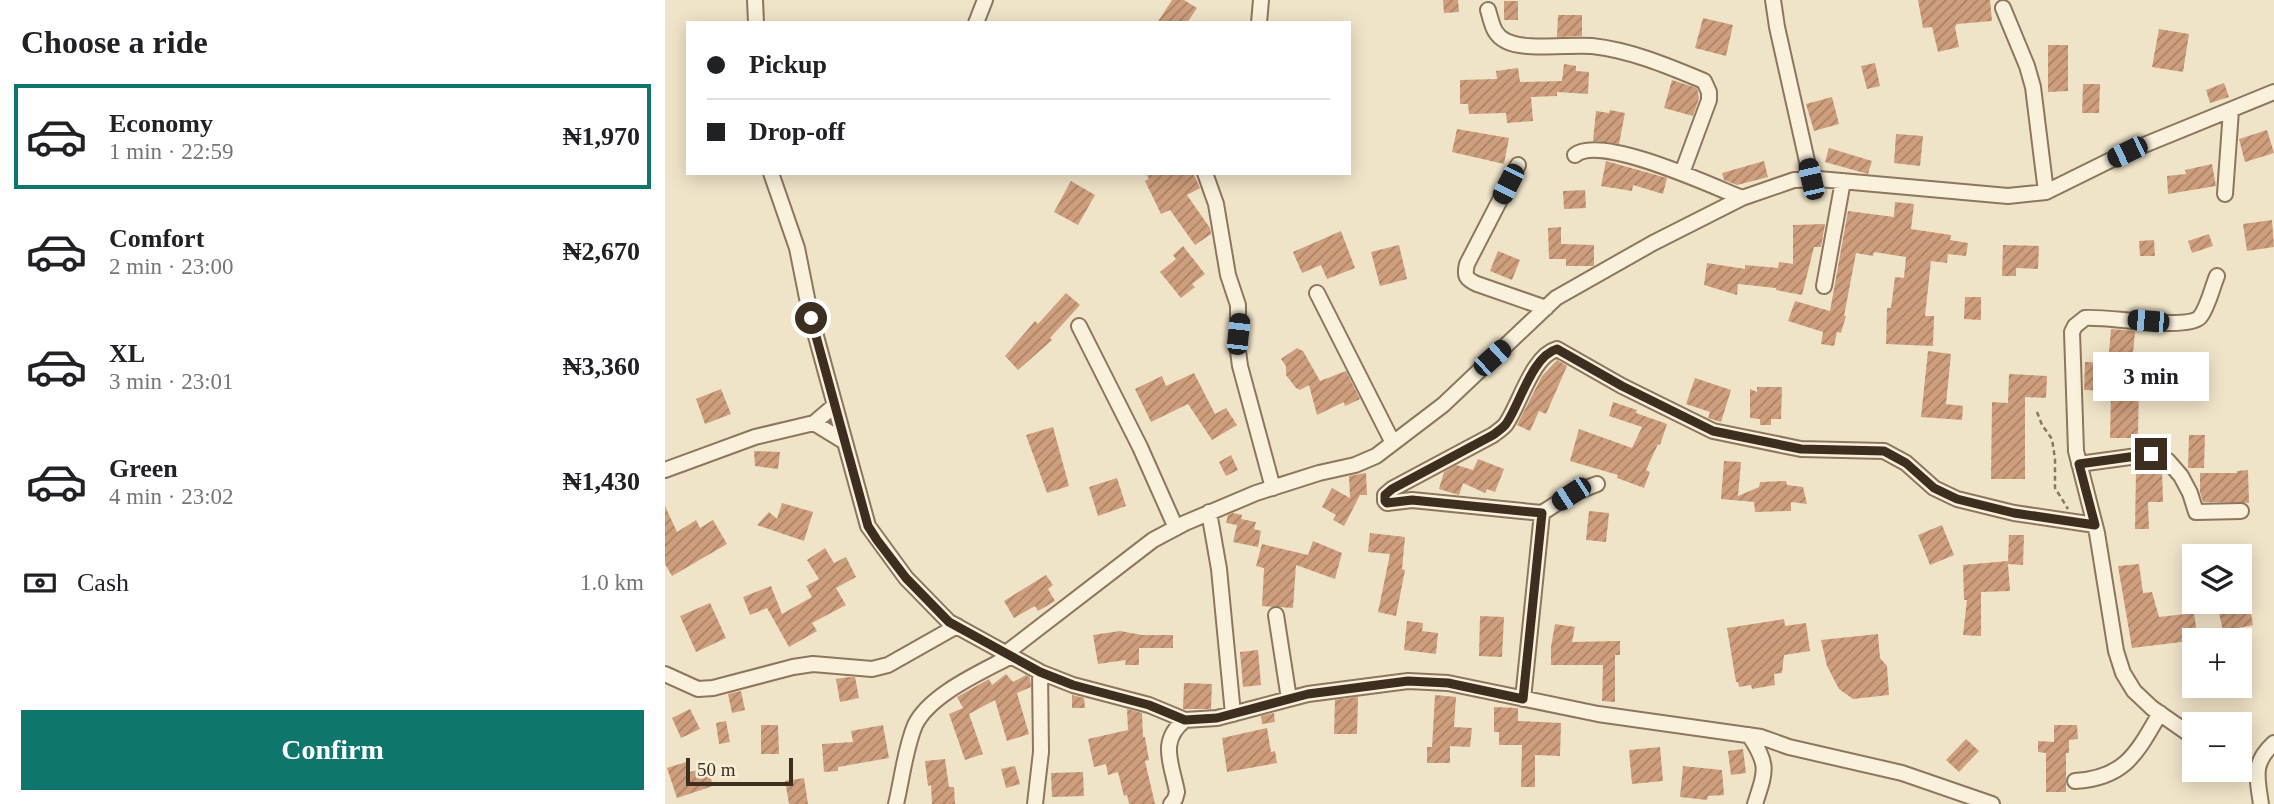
<!DOCTYPE html>
<html lang="en">
<head>
<meta charset="utf-8">
<style>
  :root { --surface:#fff; --page:#f6f6f6; --text:#202124; --muted:#757577; --line:#e0e0e0; --accent:#0f766e }
  body { margin:0; font-family:Georgia,serif; background:var(--page); color:var(--text); height:100vh; display:flex; flex-direction:column; font-size:26px; white-space:nowrap }
  * { box-sizing:border-box; margin:0 }
  p { font-size:23px; color:var(--muted) }
  .icon { flex:none; width:38px; height:38px; fill:none; stroke:currentColor; stroke-width:2; stroke-linecap:round; stroke-linejoin:round }
  .map { position:relative; flex:1; overflow:hidden }
  .drawer { display:flex; flex-direction:column; background:var(--surface); width:665px }
  .drawer>* { flex:none }
  .guide { position:absolute; left:21px; top:21px; width:665px; height:154px; border-radius:0px; box-shadow:0 4px 18px #0003; display:grid; align-content:center; height:154px; padding:0 21px; background:var(--surface) }
  .buttons { position:absolute; left:1517px; top:544px; display:grid; gap:14px }
  .buttons a { display:grid; place-items:center; width:70px; height:70px; border-radius:0px; background:var(--surface); box-shadow:0 4px 18px #0003; font-size:35px }
  .scale { position:absolute; left:21px; bottom:18px; width:107px; box-sizing:border-box; padding-left:7px; border:4px solid #3d2e20; border-top:0; font-size:19px; line-height:24px; white-space:nowrap; color:#3d2e20; -webkit-text-stroke:5px #f7eed8; paint-order:stroke }
  .end { position:absolute; width:32px; height:32px; margin:-16px; border:9px solid #3d2e20; background:#fff; box-shadow:0 0 0 4px #fff }
  .from { border-radius:50% }
  .bubble { position:absolute; height:49px; border-radius:0px; background:var(--surface); box-shadow:0 4px 18px #0003; font-size:23px; font-weight:600; line-height:49px; text-align:center }
  .car { position:absolute; width:21px; height:42px; margin:-21px -10px; border-radius:9px; box-shadow:0 0 5px 2px #0007; background:linear-gradient(#222 24%,#8ab4d8 0 40%,#222 0 76%,#8ab4d8 0 86%,#222 0) }
  .guide b { display:flex; align-items:center; gap:24px; height:66px; font-size:26px }
  .guide b+b { border-top:2px solid var(--line) }
  .guide i { width:18px; height:18px; background:var(--text) }
  ul { padding:0; list-style:none }
  li { display:flex; align-items:center; gap:21px; height:105px; margin:0 14px 10px; padding:0 7px; border:4px solid transparent; border-radius:0px }
  li div { flex:1 }
  li b { display:block; font-size:26px }
  li em { font-style:normal; font-weight:600 }
  li.active { border-color:var(--accent) }
  li>.icon { width:63px; height:63px; stroke-width:1.5 }
  h2 { padding:0 21px; font-size:32px; line-height:84px }
  .pay { display:flex; align-items:center; gap:18px; height:77px; padding:0 21px; font-size:26px }
  .pay p { margin-inline-start:auto }
  .cta { display:flex; gap:14px; margin-top:auto; padding:14px 21px }
  .cta a { flex:1; height:80px; border-radius:0px; background:var(--accent); color:#fff; font-size:28px; font-weight:600; line-height:80px; text-align:center }
  main { display:flex; flex:1; min-height:0 }
  .map>svg:first-child { display:block }
  .building { fill:url(#building-hatch) }
  .lines { fill:none; stroke-linecap:round; stroke-linejoin:round }
  .minor-casing { stroke:#8d765c; stroke-width:18 }
  .path { stroke:#8d765c; stroke-width:2.5; stroke-dasharray:5 3.5; stroke-linecap:butt }
  .minor { stroke:#faf1dc; stroke-width:14 }
  .route { stroke:#3d2e20; stroke-width:9 }
</style>
</head>
<body>
<main>
<section class="drawer">
<h2>Choose a ride</h2>
<ul>
<li class="active"><svg class="icon" aria-label="car" viewBox="0 0 24 24"><path d="M5 17H2v-5l4-1 3-4h7l3 4 3 1v5h-3M9 17h6M6 11h13"/><circle cx="7" cy="17" r="2"/><circle cx="17" cy="17" r="2"/></svg><div><b>Economy</b><p>1 min · 22:59</p></div><em>₦1,970</em></li>
<li><svg class="icon" aria-label="car" viewBox="0 0 24 24"><path d="M5 17H2v-5l4-1 3-4h7l3 4 3 1v5h-3M9 17h6M6 11h13"/><circle cx="7" cy="17" r="2"/><circle cx="17" cy="17" r="2"/></svg><div><b>Comfort</b><p>2 min · 23:00</p></div><em>₦2,670</em></li>
<li><svg class="icon" aria-label="car" viewBox="0 0 24 24"><path d="M5 17H2v-5l4-1 3-4h7l3 4 3 1v5h-3M9 17h6M6 11h13"/><circle cx="7" cy="17" r="2"/><circle cx="17" cy="17" r="2"/></svg><div><b>XL</b><p>3 min · 23:01</p></div><em>₦3,360</em></li>
<li><svg class="icon" aria-label="car" viewBox="0 0 24 24"><path d="M5 17H2v-5l4-1 3-4h7l3 4 3 1v5h-3M9 17h6M6 11h13"/><circle cx="7" cy="17" r="2"/><circle cx="17" cy="17" r="2"/></svg><div><b>Green</b><p>4 min · 23:02</p></div><em>₦1,430</em></li>
</ul>
<div class="pay"><svg class="icon" aria-label="cash" viewBox="0 0 24 24"><path d="M3 7h18v10H3z"/><circle cx="12" cy="12" r="2"/></svg>Cash<p>1.0 km</p></div>
<div class="cta"><a>Confirm</a></div>
</section>
<div class="map">
<svg width="1609" height="804" viewBox="0 0 1609 804">
  <defs>
    <pattern id="building-hatch" width="6" height="6" patternUnits="userSpaceOnUse" patternTransform="scale(1.75)"><rect width="6" height="6" fill="#cf9f7d"/><path d="M-1 1l2-2M0 6l6-6M5 7l2-2" fill="none" stroke="#a98266"/></pattern>
  </defs>
  <rect width="100%" height="100%" fill="#f0e4c8"/>
  <path class="building" d="M507,0H519L532,8L522,23H492Z
    M778,0H793L794,12L779,13Z
    M1253,0H1325L1327,21L1292,24L1290,27L1294,47L1273,52L1267,27L1258,28Z
    M839,1H853V20H839Z
    M893,15H917V36L892,37Z
    M1038,18L1068,25L1061,56L1030,48Z
    M1494,29L1524,34L1518,72L1487,67Z
    M1383,45H1403V91L1383,92Z
    M1210,63L1215,86L1202,89L1196,66Z
    M899,64L911,66V71L924,72L923,94L892,92V96L866,97L868,121L842,123L841,113L804,114L803,104H795V80L832,79L831,71L853,68L855,82L897,81Z
    M1007,80L1032,88L1034,98L1028,116L999,108Z
    M1559,83L1564,97L1545,103L1541,90Z
    M1418,84H1435L1434,113H1417Z
    M1167,97L1174,124L1149,131L1141,104Z
    M945,110L960,113L954,144L928,141L931,111L944,113Z
    M792,129L844,138L839,164L787,152Z
    M1602,130L1609,153L1580,162L1574,139Z
    M1231,134L1258,136L1255,166L1229,163Z
    M1164,148L1207,161L1203,174L1160,162Z
    M941,161L1002,178L998,194L968,185L967,191L936,186Z
    M1099,161L1103,177L1072,185L1059,180L1057,173Z
    M1547,164L1551,186L1503,194L1502,176L1521,174L1520,170Z
    M481,173H528L535,188L522,195L545,228L546,234L530,245L505,210L496,214L480,181L484,179Z
    M406,181L430,195L413,225L389,212Z
    M920,190L921,208L899,209L898,191Z
    M1230,202L1249,204L1246,229L1286,235L1285,240L1303,243L1301,256L1283,254L1282,263L1266,261L1260,316H1269L1268,346L1221,344L1222,308H1226L1230,277L1239,278L1241,257L1209,252L1208,256L1191,253L1179,316H1181L1176,333L1172,332L1169,346L1156,344L1158,332L1123,321L1130,301L1165,311L1183,211L1229,217Z
    M1607,220L1609,247L1582,251L1578,224Z
    M1160,224L1156,247H1149L1137,295L1111,290V288L1073,284L1072,295L1039,285L1042,263L1080,269V265L1113,268L1114,262L1128,264V225Z
    M896,227V244L929,245V266H901V259H884L883,228Z
    M676,231L690,268L662,279L656,265L637,273L628,252Z
    M1544,234L1548,246L1527,253L1523,241Z
    M1489,240L1490,256H1475L1474,241Z
    M734,245L742,279L715,286L706,252Z
    M1338,245L1374,246L1373,269L1351,268V276H1337Z
    M518,246L540,274L527,284L530,287L516,298L495,272L511,259L508,255Z
    M833,251L855,260L847,280L825,271Z
    M401,293L415,305L385,338L387,340L353,370L340,356L370,321L373,324Z
    M1300,297H1316V320L1299,319Z
    M1446,329L1470,331L1466,377H1474L1473,438H1445L1446,391L1419,390L1420,362L1443,363Z
    M632,348L638,351L655,381L681,371L695,399L680,406L679,402L652,415L644,385L635,390L631,388L621,375V366L616,359Z
    M1263,351L1286,354L1281,404L1298,406L1297,420L1256,417Z
    M892,360L902,366L881,414L874,411L865,431L852,425L877,376Z
    M529,373L550,414L561,408L572,425L547,440L523,404L486,422L470,389L497,376L501,386Z
    M1344,374L1382,376L1381,398L1360,397V479H1326L1327,402L1343,403Z
    M1030,378L1066,390L1056,422L1043,418L1045,412L1021,404Z
    M1092,387H1117L1116,419H1106V425H1095V419L1085,418V389L1092,392Z
    M56,389L66,414L40,424L31,399Z
    M948,402L972,410L971,413L1002,424L995,445L993,444L981,470L985,472L979,488L952,478L953,475L905,461L914,429L967,448L977,427L944,416Z
    M388,427L404,486L382,493L361,435Z
    M1524,435H1540L1539,468H1523Z
    M89,451L115,452L113,469L90,466Z
    M566,455L573,470L561,476L554,462Z
    M813,459L839,469L830,492L822,489L820,493L798,483L794,495L774,489L779,472L791,465L808,470Z
    M1059,461L1076,462L1073,496L1094,487L1095,482L1121,481L1122,485L1138,487L1142,504L1126,502V511L1090,512L1089,502L1056,499Z
    M1497,470L1498,502H1483L1484,529H1470L1471,471Z
    M1583,470L1584,503L1538,502L1535,492V473H1572V471Z
    M701,473L702,495H695L679,526L668,520L671,515L657,507L667,488L685,498L684,476Z
    M452,478L461,506L433,516L424,487Z
    M117,503L148,512L139,541L92,525L104,512L112,519Z
    M0,506L12,532L31,520L35,528L48,520L62,544L7,576L0,564Z
    M924,511L944,513L941,542L921,540Z
    M568,513L577,515L576,519L591,522L589,529L596,531L593,547L568,542L572,525L561,523L563,515Z
    M1277,525L1289,555L1265,565L1253,535Z
    M705,533L740,537L737,569L740,570L731,616L713,612L725,554L703,552Z
    M1344,535H1359L1358,565L1343,564L1345,591L1316,592V636L1298,635L1302,600H1299L1298,565L1343,561Z
    M648,541L677,553L670,579L631,565L628,608L597,606L599,568L591,566L597,544L643,555Z
    M160,548L169,563L181,557L191,577L171,588L181,605L147,623L152,631L124,647L102,608L85,615L78,597L106,586L117,614L147,597L141,586L154,579L142,560Z
    M1474,564L1478,593L1487,592L1494,617L1529,613L1533,640L1467,648L1453,566Z
    M381,575L388,585L383,589L390,601L373,611L370,606L349,618L339,601Z
    M1561,602H1584L1588,625L1558,631L1552,604Z
    M45,603L61,638L31,652L15,616Z
    M815,616L839,617L837,657L814,656Z
    M1119,619L1120,626L1141,623L1145,651L1119,655L1117,673L1109,674L1110,685L1087,689L1086,685L1074,687L1073,682H1071L1062,628Z
    M742,621L758,623L757,631L773,633L771,654L739,650Z
    M890,624L910,627L907,642L955,641V655H950V702L937,701L938,665H886V647Z
    M455,631L477,635H508V648H474V665H460L461,660L433,664L428,635Z
    M1213,634L1215,658L1222,666L1224,695L1188,699L1174,689L1162,666L1156,640Z
    M593,650L596,685L578,687L575,652Z
    M341,674L348,682L361,675L365,678L366,687L352,693L364,734L342,741L330,700L304,714L318,754L300,760L284,714L298,708L292,697L324,679L327,685Z
    M184,677H190L194,698L175,702L171,679Z
    M519,683L547,684L546,709H518Z
    M76,691L80,710L67,713L63,694Z
    M407,695L419,698L420,708H407Z
    M770,695L791,697L789,727L807,728L805,747L785,746V763H762V747H767Z
    M693,697L692,734H669L670,700Z
    M829,707L853,708V721L896,723L895,756L870,755V787H856L857,745H834V732H829Z
    M25,709L35,729L16,738L7,718Z
    M462,709L477,713L478,737H480L484,760L480,761L490,804H464L462,795L459,796L453,772L443,775L441,764L429,767L423,739L463,730Z
    M609,713L610,722L597,724L596,716Z
    M61,721L65,742L54,744L51,723Z
    M96,725H113L114,754H96Z
    M218,725L224,758L173,767V771L159,772L157,744L188,742L186,731Z
    M1389,725H1412L1413,739L1404,740V753H1401V792H1381V753L1373,752V741L1389,742Z
    M602,728L606,752L610,751L612,763L562,772L557,738Z
    M1301,739L1314,751L1294,772L1281,760Z
    M995,747L998,781L967,784L964,750Z
    M1078,749L1081,773L1066,775L1063,751Z
    M280,759L284,787H289L290,804H267L266,785L263,786L260,761Z
    M21,762L25,772L43,767L48,786L12,798L2,768Z
    M350,766L355,784L341,788L336,769Z
    M1018,766L1057,770L1059,795L1043,796L1042,800L1015,797Z
    M418,772L419,796L387,797L386,773Z
    M139,778L143,804H124L120,781Z"/>
  <g class="lines">
    <defs>
      <path id="minor" d="M90,0L91,23
        M1108,0L1112,27L1146,179
        M1338,8L1362,66L1368,87L1381,192
        M823,10C827,23 828,35 841,41C860,51 904,44 927,46C965,50 1003,66 1039,81L1044,92V100L1017,173
        M311,23L320,0
        M594,23L596,0
        M910,155C936,134 1047,186 1077,198
        M853,165L802,264C799,276 801,279 812,284L881,308
        M106,173L132,248L146,318L203,526L241,578L284,622L375,672L408,685L484,705L520,720L552,718L643,694L743,681L783,683L933,714L1096,737L1124,747L1237,773L1327,804
        M540,173L551,204L563,275L573,305V351L575,366L608,488
        M1560,194L1566,110
        M1159,286L1178,181
        M652,293L728,443
        M414,326L475,447L511,528
        M149,423L180,442
        M1414,464L1487,454L1503,461L1516,476L1525,493L1531,512L1576,511
        M0,470L90,437L149,423L170,405
        M932,484L906,494L877,513L747,500L722,503L720,501V495L727,489L828,435C832,432 838,428 841,424C855,404 867,356 892,349L957,386L1048,431L1136,449L1219,451L1241,463L1269,488L1292,499L1349,513L1430,525
        M544,512L554,569L568,714
        M611,615L624,699
        M341,653L488,540L520,523L591,493L654,473L690,465L711,456L778,405L891,298L988,243L1077,198L1129,180L1154,179L1343,196L1381,192L1462,152L1609,92
        M0,674L33,689L48,688L128,667L148,664L207,669L223,665L292,626
        M858,699L877,513
        M1084,735C1104,765 1101,770 1090,804
        M1530,738L1487,708L1469,691L1458,673L1451,651L1432,533L1411,451L1407,332L1410,326L1420,318C1443,316 1522,331 1535,317C1543,307 1547,288 1552,276
        M1575,767L1591,773
        M1410,781C1460,778 1472,753 1495,713
        M231,804C237,779 240,749 250,725C265,694 317,672 346,656
        M370,804L376,752L375,672
        M506,804L510,799L512,792C507,764 493,741 520,720
        M1596,804C1592,777 1587,763 1609,743"/>
    </defs>
    <use href="#minor" class="minor-casing"/>
    <path class="path" d="M1372,412L1377,425L1387,439L1390,459V488L1403,509"/>
    <use href="#minor" class="minor"/>
  </g>
  <g class="lines">
    <path class="route" d="M146,318L203,526L212,540L241,578L284,622L375,672L408,685L484,705L520,720L552,718L643,694L743,681L783,683L858,699L877,513L747,500L722,503L720,501V495L727,489L828,435C832,432 838,428 841,424C855,404 867,356 892,349L957,386L1048,431L1136,449L1219,451L1241,463L1269,488L1292,499L1349,513L1430,525L1414,464L1486,454"/>
  </g>
</svg>
<div class="buttons">
<a><svg class="icon" aria-label="layers" viewBox="0 0 24 24"><path d="M12 4l9 5-9 5-9-5zM3 14l9 5 9-5"/></svg></a>
<a>+</a>
<a>−</a>
</div>
<div class="scale">50 m</div>
<i class="end from" style="left:146px;top:318px"></i>
<i class="end" style="left:1486px;top:454px"></i>
<div class="bubble" style="left:1428px;top:352px;width:116px">3 min</div>
<i class="car" style="left:1462px;top:152px;rotate:244deg"></i>
<i class="car" style="left:1146px;top:179px;rotate:347deg"></i>
<i class="car" style="left:843px;top:184px;rotate:207deg"></i>
<i class="car" style="left:1483px;top:321px;rotate:275deg"></i>
<i class="car" style="left:573px;top:334px;rotate:6deg"></i>
<i class="car" style="left:827px;top:358px;rotate:48deg"></i>
<i class="car" style="left:906px;top:494px;rotate:237deg"></i>
<div class="guide">
<b><i class="from"></i>Pickup</b>
<b><i></i>Drop-off</b>
</div>
</div>
</main>
</body>
</html>
